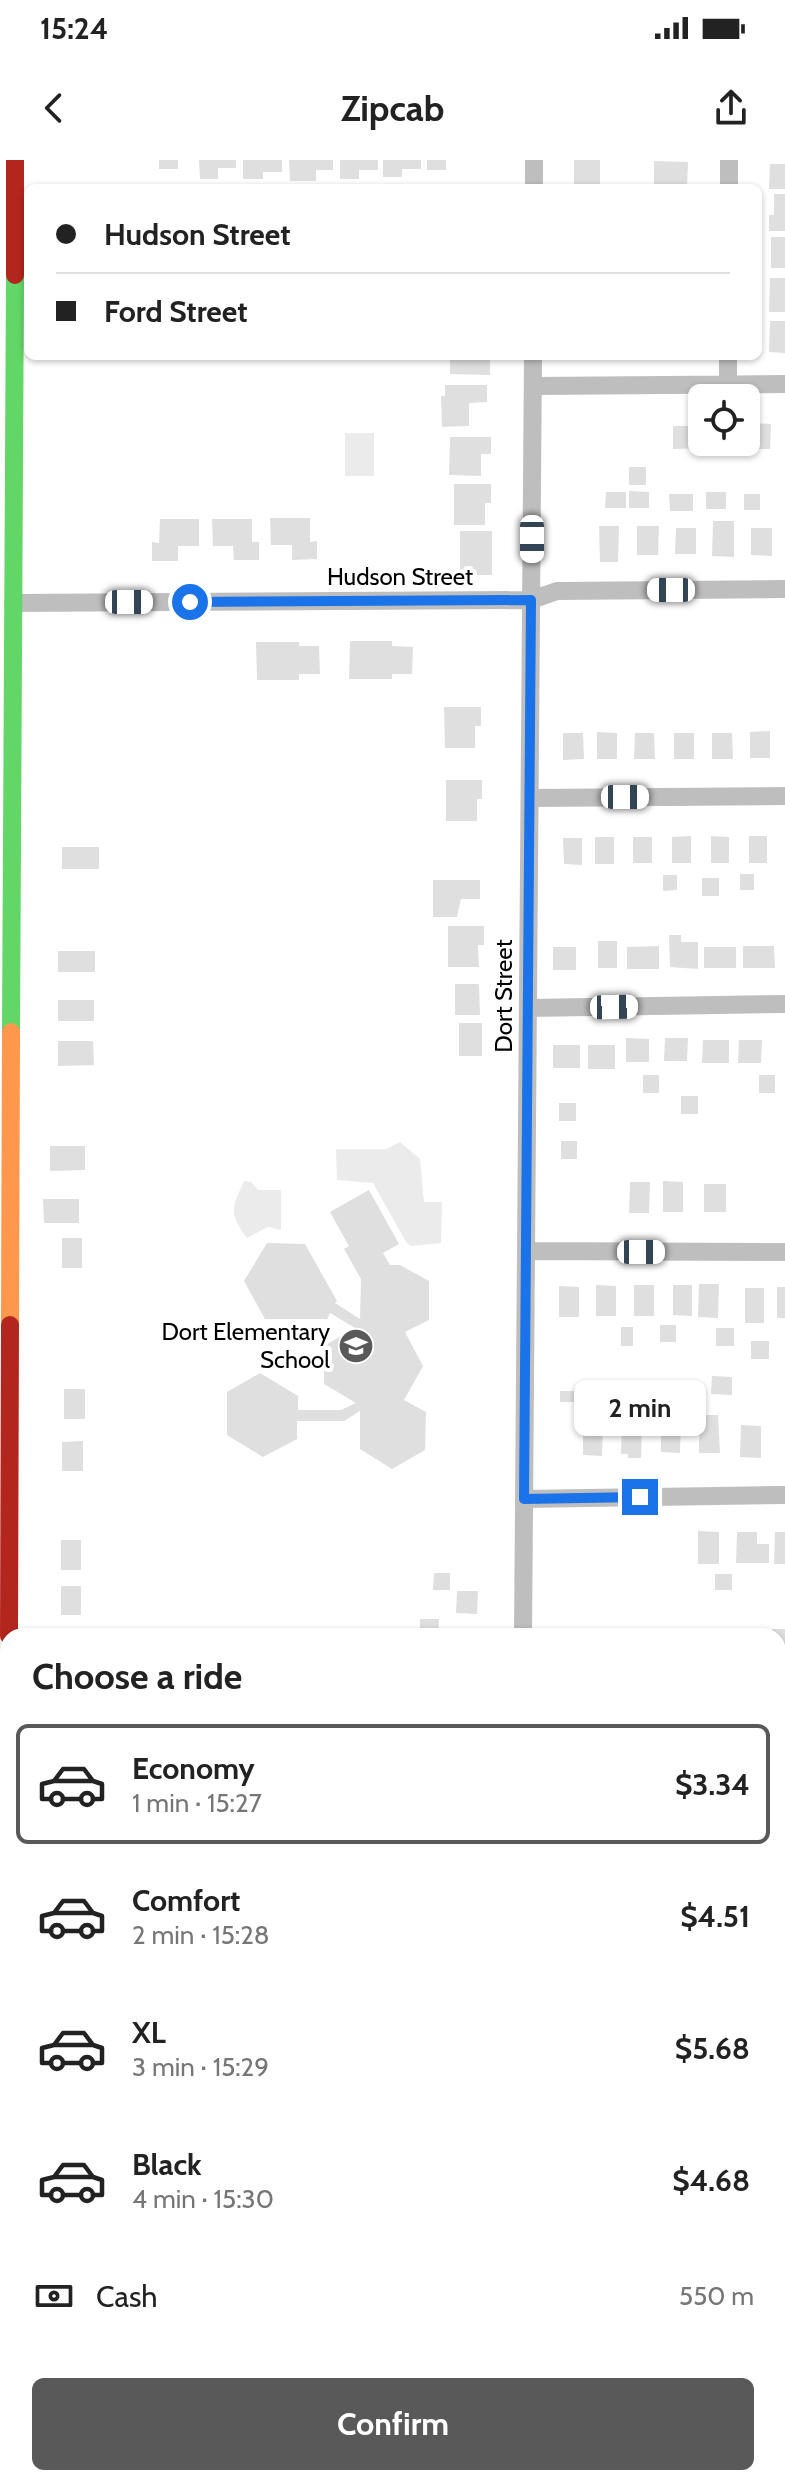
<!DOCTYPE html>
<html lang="en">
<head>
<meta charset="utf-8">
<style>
  :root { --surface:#fff; --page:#f6f6f6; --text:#222; --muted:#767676; --line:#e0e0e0; --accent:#595959 }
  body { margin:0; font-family:Cabin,sans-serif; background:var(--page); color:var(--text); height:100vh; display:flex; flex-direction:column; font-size:30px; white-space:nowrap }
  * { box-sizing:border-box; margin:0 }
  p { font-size:26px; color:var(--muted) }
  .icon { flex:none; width:44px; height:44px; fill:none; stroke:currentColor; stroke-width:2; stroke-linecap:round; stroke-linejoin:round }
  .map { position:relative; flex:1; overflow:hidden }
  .side { position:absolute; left:0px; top:1468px; width:786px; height:858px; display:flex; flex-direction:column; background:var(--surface); border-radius:24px 24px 0 0; box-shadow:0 2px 6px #0004 }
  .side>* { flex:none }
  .hud { position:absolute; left:24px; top:24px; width:738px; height:176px; border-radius:12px; box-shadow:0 2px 6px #0004; display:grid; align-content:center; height:176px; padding:0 32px; background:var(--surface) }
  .fabs { position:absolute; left:688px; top:224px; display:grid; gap:16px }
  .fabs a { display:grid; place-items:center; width:72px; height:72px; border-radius:12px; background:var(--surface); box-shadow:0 2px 6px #0004; font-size:40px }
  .end { position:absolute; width:36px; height:36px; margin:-18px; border:10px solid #1a73e8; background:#fff; box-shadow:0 0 0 4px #fff }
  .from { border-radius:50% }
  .bubble { position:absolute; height:56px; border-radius:12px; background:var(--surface); box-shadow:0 2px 6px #0004; font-size:26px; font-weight:800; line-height:56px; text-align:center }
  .car { position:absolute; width:24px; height:48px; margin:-24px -12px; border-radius:10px; box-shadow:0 0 6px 2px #0007; background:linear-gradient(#fff 24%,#345 0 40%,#fff 0 76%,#345 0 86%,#fff 0) }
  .hud b { display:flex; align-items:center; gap:28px; height:76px; font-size:30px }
  .hud b+b { border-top:2px solid var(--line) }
  .hud i { width:20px; height:20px; background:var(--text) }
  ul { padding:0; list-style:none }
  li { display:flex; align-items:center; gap:24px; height:120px; margin:0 16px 12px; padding:0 16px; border:4px solid transparent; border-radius:12px }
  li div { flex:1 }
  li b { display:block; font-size:30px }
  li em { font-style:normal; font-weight:800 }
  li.current { border-color:var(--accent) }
  li>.icon { width:72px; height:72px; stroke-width:1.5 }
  h2 { padding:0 32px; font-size:36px; line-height:96px }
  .pay { display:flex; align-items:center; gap:20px; height:88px; padding:0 32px; font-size:30px }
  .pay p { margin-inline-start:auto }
  .button { display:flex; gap:16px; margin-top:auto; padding:16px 32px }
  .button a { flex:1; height:92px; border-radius:12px; background:var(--accent); color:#fff; font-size:32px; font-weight:800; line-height:92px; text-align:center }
  .status { display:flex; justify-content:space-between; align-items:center; height:56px; padding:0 40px; background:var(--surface); direction:ltr }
  .status svg { height:22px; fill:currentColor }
  header { display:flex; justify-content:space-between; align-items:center; height:104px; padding:0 32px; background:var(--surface); font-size:36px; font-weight:800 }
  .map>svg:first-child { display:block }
  .green { fill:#ebebeb }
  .building { fill:#dfdfdf }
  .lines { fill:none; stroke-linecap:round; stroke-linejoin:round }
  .street { stroke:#bebebe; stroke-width:18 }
  .fast { stroke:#63d668; stroke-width:18 }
  .slow { stroke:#ff974d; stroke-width:18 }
  .jam { stroke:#b3261e; stroke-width:18 }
  .route { stroke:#1a73e8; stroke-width:10 }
  .labels { text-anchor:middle; stroke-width:8; stroke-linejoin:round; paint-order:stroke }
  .street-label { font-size:24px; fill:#000; stroke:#fff }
  .poi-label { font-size:24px; fill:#000; stroke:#fff; text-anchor:end }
</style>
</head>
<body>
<div class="status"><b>15:24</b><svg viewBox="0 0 49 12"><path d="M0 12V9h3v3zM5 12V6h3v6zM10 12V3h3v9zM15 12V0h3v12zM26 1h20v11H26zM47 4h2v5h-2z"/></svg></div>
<header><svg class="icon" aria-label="back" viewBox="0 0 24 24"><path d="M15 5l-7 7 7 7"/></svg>Zipcab<svg class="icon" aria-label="share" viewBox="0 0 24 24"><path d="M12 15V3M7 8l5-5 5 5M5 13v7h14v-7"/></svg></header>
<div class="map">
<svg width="785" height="2325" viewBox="0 0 785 2325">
  <rect width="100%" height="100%" fill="#fff"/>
  <path class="green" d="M345,273H374V316H345Z
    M400,982L420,999L424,1042H442L441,1083L411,1086L406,1082L373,1023L337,1020L336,989H386Z
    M244,1021L251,1022L258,1030H281V1070L268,1067L247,1078C228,1053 232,1048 244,1021Z"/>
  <path class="building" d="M159,0H178V9H159Z
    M199,0H236V8H218V19H200Z
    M243,0H282V12H263V19H243Z
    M289,0H333V10H316V21H290Z
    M340,0H378V10H359V19H340Z
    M383,0H421V9H402V17H383Z
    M427,0H446V10H427Z
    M574,0H600V28H574Z
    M654,1L688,2L687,27H654Z
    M770,4H785V29H769Z
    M774,34H785V71H769V55H774Z
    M771,77H785V108H771Z
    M770,118H785V152H769Z
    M770,161H785V193L769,192Z
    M450,196H490V215L450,214Z
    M445,225H487V242L469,243V266L442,267L441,236H445Z
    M751,263L771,264L770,289H759V283H751Z
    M673,266H702V288L673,289Z
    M450,277H491V294H481V316L449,315Z
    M629,307H646V325H629Z
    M454,324H491V343H485V365H454Z
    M629,331L649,332V348H629Z
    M606,332H626V348H605Z
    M706,332H726V349H706Z
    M669,334H693V351H670Z
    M744,334H760V350H744Z
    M270,358H310V382L317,381V399L292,400V385H271Z
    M160,359H199V386H178V401H152V382L159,383Z
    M212,359H252V382H259V400H234L233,386H213Z
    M713,361H734V397L712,396Z
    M599,366H619L618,402H600Z
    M637,366H659L658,395H637Z
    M676,368H696V394H675Z
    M751,368H772V396L751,395Z
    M460,371H492V415H460Z
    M350,481H392V486L413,487L412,514H392V519H349Z
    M256,482H299V486H319L320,514H299V520H257Z
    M444,547H481V566H475V588H445Z
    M770,571V598H750V572Z
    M597,572L617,573V599H597Z
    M563,573H583L584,599L563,600Z
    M635,573H654L655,599H634Z
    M674,573H694V599H674Z
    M712,573H732L733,599H712Z
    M446,620H482V639H477V661H446Z
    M691,676V703H672V677Z
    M711,676L729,677V703H711Z
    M749,676H767V703H749Z
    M595,677H614V704H595Z
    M633,677H652V703H633Z
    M563,678H582V705L564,704Z
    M62,687H99V709H62Z
    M740,714H754V730H740Z
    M663,715H677V730L663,731Z
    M702,718H719V736H702Z
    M433,720H480V739H461L457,757H433Z
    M448,766H484V785H478L479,807H448Z
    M669,775H681V782H698V809L670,807Z
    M598,781H617V808H598Z
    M659,786V809H627V787Z
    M743,786H774L775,808H743Z
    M553,787H576V810H553Z
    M704,787H736V808H704Z
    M58,791H95V812H58Z
    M455,824H479L480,855H455Z
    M58,840H94V861H58Z
    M459,863H482V896H459Z
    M626,878L649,879V902H626Z
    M665,878H688L687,901H664Z
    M703,880H729V903H702Z
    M739,880H762L761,903H738Z
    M58,881H93L94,905L58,906Z
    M553,885H580V908H553Z
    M588,885H615V909H588Z
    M643,915H659V933H643Z
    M759,915H775V933H759Z
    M681,936H698V954H681Z
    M559,943H576V961H559Z
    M561,981H577V999H561Z
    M50,986H85V1010L50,1011Z
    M663,1021L683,1022V1052H663Z
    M630,1022H650L649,1053H629Z
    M704,1024H726V1052H704Z
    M369,1030L399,1084L383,1093L390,1105H400L429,1121V1160L405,1172L423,1206L404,1240L426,1252L425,1290L392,1309L360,1289V1251L344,1261H297V1279L263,1297L227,1275V1232L260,1213L298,1236V1250H341L356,1243L324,1224V1186L355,1168L330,1153L327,1159H265L244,1121L267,1083L305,1084L337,1141L335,1143L360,1159L361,1119L344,1089L349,1086L330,1052Z
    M43,1039H79V1063H44Z
    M62,1078H82V1108H62Z
    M699,1124H719L718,1158L698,1157Z
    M596,1125L616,1126V1156H596Z
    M634,1125H654V1156H634Z
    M673,1125H692V1156L673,1155Z
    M559,1126L579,1127V1157H559Z
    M777,1127H785V1158H777Z
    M745,1128H764V1163H745Z
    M660,1165H676V1182H660Z
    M621,1167H633V1186H621Z
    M716,1168H734V1186H716Z
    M751,1181H769V1199H751Z
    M712,1216L732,1217V1235L711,1234Z
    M603,1226H619L618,1242L603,1241Z
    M639,1226H657V1246H639Z
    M64,1229H85V1259H64Z
    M560,1231H576V1242H560Z
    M679,1233L695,1234V1252L679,1251Z
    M702,1255H718L720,1293H699V1262H702Z
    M661,1262H681L680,1293L661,1292Z
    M583,1263L603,1264L602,1296L583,1295Z
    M622,1263H642L641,1298H628V1294H621Z
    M741,1265L761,1266V1298L740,1297Z
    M83,1281V1311H62V1282Z
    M698,1371L719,1372V1404H698Z
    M737,1372H757V1384H769V1403H736Z
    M775,1372H785V1404H774Z
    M61,1380H81V1410H61Z
    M434,1413H450V1430H433Z
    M715,1414H732V1430H715Z
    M61,1426H81V1455H61Z
    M457,1431H478L477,1454L456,1453Z
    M420,1459H439L438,1476H420Z
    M772,1469H785V1497H778V1476H772Z
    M778,1946H785V1976H778Z
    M778,2051H785V2087H778Z
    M778,2192H785V2233H778Z"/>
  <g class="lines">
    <path class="street" d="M534,28V0
      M729,28V0
      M728,224V196
      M533,226L785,224
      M13,443L531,440L557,431L785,429
      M530,638L785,636
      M528,848L785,844
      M526,1091L785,1092
      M524,1339L785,1335
      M523,1476L533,196
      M778,1534H785
      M778,1736H785
      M778,2012H785
      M778,2272H785"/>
    <path class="fast" d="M11,872L15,115
      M8,1956V1745"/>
    <path class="slow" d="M10,1165L11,872
      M7,2325L8,1956"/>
    <path class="jam" d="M15,115V0
      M9,1476L10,1165"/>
  </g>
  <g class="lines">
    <path class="route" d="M190,442L531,440L524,1339L640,1337"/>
  </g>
  <defs>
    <symbol id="school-disc" viewBox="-11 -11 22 22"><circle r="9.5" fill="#595959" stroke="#fff"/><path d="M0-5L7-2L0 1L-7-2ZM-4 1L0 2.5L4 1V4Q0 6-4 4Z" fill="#fff"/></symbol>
  </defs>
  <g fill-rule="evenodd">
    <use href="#school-disc" x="336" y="1166" width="40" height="40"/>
  </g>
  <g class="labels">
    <g class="street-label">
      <text x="400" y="425">Hudson Street</text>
      <text transform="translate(504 836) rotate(-90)" y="8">Dort Street</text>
    </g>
    <g class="poi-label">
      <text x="330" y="1180">Dort Elementary<tspan x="330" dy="28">School</tspan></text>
    </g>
  </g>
</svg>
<div class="fabs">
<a><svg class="icon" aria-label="locate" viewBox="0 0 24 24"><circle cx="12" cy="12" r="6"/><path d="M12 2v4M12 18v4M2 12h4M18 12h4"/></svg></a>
</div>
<i class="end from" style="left:190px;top:442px"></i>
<i class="end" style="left:640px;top:1337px"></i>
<div class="bubble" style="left:574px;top:1220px;width:132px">2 min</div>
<i class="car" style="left:532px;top:379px;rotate:180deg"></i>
<i class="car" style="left:671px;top:430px;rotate:270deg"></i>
<i class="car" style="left:129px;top:442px;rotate:90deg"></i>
<i class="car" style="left:625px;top:637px;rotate:90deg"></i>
<i class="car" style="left:614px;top:847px;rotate:89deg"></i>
<i class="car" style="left:641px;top:1092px;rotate:90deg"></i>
<div class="hud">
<b><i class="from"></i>Hudson Street</b>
<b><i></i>Ford Street</b>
</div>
<section class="side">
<h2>Choose a ride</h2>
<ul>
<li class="current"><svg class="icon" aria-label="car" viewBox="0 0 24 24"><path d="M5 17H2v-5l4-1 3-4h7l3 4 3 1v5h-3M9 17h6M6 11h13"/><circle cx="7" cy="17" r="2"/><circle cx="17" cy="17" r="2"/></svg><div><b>Economy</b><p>1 min · 15:27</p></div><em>$3.34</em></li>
<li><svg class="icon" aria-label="car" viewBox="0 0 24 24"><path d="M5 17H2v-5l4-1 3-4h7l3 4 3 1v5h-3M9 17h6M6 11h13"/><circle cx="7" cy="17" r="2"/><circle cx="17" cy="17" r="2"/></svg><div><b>Comfort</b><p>2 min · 15:28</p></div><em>$4.51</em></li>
<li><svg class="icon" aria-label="car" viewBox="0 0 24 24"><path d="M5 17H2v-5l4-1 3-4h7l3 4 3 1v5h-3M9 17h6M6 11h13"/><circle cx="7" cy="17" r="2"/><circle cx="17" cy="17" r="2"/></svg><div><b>XL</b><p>3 min · 15:29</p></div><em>$5.68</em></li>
<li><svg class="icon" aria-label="car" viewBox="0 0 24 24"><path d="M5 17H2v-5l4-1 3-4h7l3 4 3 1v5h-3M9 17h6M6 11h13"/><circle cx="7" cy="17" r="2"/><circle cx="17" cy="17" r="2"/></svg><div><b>Black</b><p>4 min · 15:30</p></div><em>$4.68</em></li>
</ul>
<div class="pay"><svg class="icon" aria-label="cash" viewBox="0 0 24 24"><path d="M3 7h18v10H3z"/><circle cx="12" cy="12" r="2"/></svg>Cash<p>550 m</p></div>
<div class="button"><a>Confirm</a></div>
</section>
</div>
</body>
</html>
